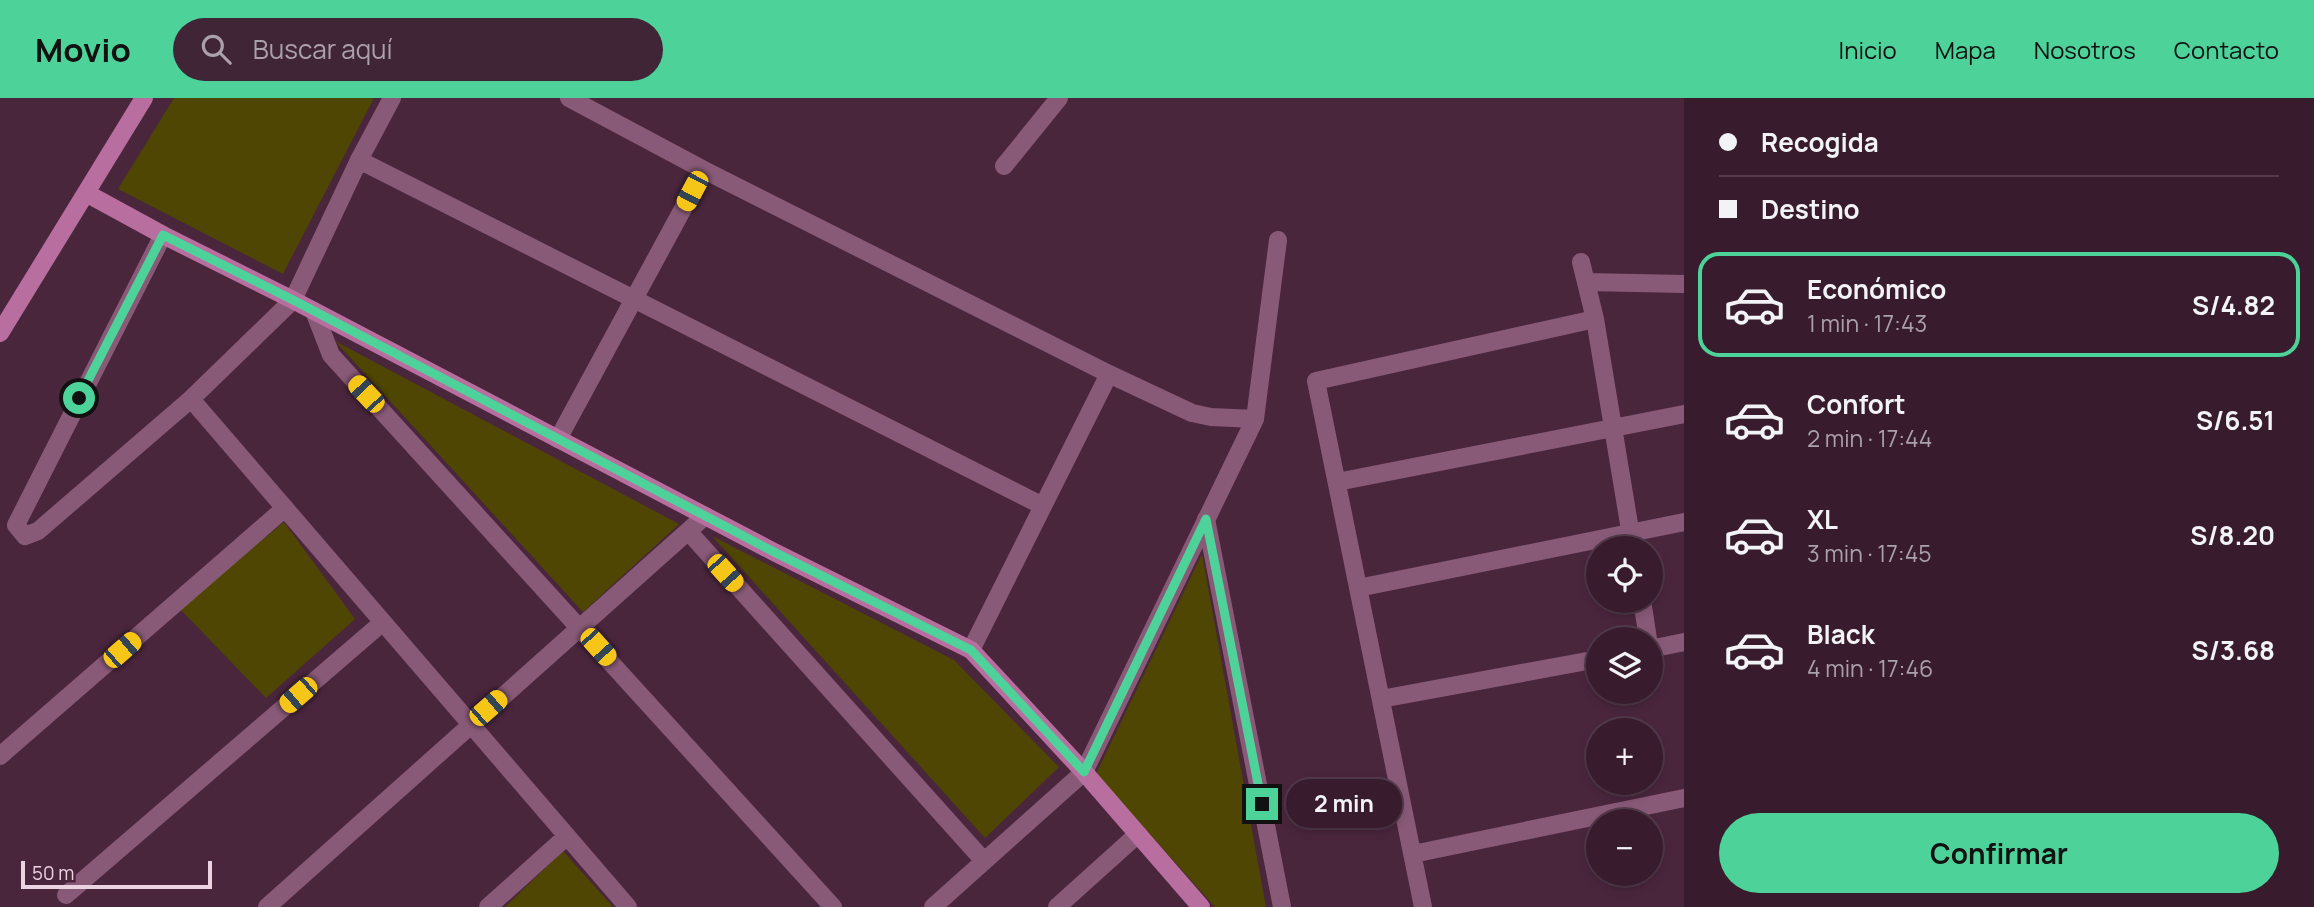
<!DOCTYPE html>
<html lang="es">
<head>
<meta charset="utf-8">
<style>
  :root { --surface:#381c2e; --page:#3f2536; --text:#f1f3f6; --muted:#aba1aa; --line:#523a4a; --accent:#4dd39a }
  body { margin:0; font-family:Manrope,sans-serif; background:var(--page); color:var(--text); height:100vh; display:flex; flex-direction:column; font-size:26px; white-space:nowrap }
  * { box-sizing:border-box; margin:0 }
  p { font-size:23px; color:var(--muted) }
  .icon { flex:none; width:38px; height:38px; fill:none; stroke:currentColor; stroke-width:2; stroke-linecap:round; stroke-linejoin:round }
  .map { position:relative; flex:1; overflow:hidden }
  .sheet { display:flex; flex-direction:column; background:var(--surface); width:630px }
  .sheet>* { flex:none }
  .top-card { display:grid; align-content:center; height:154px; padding:0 35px; background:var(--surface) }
  .controls { position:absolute; left:1586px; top:438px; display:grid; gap:14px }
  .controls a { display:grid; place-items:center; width:77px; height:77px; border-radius:50%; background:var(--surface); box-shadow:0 4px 10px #0003,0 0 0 2px var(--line); font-size:35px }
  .scale { position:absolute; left:21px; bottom:18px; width:191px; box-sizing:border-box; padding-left:7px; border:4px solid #ebd3e1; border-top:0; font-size:19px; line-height:24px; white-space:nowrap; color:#ebd3e1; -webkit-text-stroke:5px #4a263d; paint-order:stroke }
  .end { position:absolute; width:32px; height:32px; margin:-16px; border:9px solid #4dd39a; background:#111; box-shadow:0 0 0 4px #111 }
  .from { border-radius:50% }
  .bubble { position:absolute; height:49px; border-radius:24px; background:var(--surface); box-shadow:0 4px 10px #0003,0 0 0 2px var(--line); font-size:23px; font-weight:700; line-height:49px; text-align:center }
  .car { position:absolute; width:21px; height:42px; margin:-21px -10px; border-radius:9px; box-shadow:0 0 5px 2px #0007; background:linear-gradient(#f5c518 24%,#345 0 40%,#f5c518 0 76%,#345 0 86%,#f5c518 0) }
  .top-card b { display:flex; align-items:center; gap:24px; height:66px; font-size:26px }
  .top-card b+b { border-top:2px solid var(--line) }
  .top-card i { width:18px; height:18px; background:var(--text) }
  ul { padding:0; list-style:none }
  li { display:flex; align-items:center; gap:21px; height:105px; margin:0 14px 10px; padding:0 21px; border:4px solid transparent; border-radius:21px }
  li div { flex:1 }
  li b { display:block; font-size:26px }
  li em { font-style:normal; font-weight:700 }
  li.current { border-color:var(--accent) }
  li>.icon { width:63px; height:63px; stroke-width:1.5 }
  .cta { display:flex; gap:14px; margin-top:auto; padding:14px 35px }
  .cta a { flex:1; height:80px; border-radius:42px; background:var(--accent); color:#111; font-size:28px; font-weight:700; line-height:80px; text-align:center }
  header { display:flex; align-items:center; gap:42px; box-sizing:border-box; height:98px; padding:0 35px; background:var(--accent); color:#111 }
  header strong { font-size:33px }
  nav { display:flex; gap:38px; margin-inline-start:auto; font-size:24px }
  .search { width:490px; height:63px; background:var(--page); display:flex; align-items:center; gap:18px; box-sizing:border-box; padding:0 24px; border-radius:38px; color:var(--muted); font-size:26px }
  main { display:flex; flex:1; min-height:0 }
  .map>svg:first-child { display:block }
  .green { fill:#4e4602 }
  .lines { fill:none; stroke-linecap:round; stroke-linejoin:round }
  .street { stroke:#895a78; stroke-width:18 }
  .secondary { stroke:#b86e9e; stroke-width:18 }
  .route { stroke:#4dd39a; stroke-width:9 }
</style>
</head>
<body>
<header>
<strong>Movio</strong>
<div class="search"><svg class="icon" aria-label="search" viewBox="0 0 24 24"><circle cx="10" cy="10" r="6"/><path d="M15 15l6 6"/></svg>Buscar aquí</div>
<nav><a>Inicio</a><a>Mapa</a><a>Nosotros</a><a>Contacto</a></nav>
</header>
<main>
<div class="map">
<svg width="1684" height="809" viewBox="0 0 1684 809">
  <rect width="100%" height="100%" fill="#4a263d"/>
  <path class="green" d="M174,0H374L283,176L118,91Z
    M335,243L679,426L583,514Z
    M284,424L355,521L266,600L179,510Z
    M712,438L954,562L1059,669L985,740Z
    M1202,456L1266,809H1215L1096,676Z
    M563,753L613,809H505Z"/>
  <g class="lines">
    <path class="street" d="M392,0L359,62L293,202L191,301L628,809
      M569,0L704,72L1109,276L1192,315L1211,319L1255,321
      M359,62L1043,408
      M1004,68L1059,0
      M163,137L16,427L25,438L38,433L191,301
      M1581,164L1595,221L1633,450
      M1586,184L1684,186
      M314,213L331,257L833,809
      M558,341L704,72
      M1337,384L1684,316
      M1206,421L1282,809
      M688,433L984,763
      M1358,490L1684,424
      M1642,502L1648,541
      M1650,551L1684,544
      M971,552L1109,276
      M1381,601L1598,561
      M0,658L285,410
      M1413,756L1684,700
      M66,797L383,524
      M267,809L705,418
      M488,809L567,738
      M933,809L1084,674L1255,321L1278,142
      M1057,809L1138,736
      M1423,809L1316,283L1595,221"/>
    <path class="secondary" d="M86,95L163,137L293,202L774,454L971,552L1084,674L1201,809
      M0,235L144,0"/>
  </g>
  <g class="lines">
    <path class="route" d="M79,300L163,137L293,202L774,454L971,552L1084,674L1206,421L1262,706"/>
  </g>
</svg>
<div class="controls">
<a><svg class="icon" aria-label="locate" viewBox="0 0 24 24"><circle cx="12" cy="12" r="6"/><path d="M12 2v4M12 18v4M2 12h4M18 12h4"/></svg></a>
<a><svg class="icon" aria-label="layers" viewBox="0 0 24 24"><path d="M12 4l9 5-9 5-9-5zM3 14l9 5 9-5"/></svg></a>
<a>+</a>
<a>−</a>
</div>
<div class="scale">50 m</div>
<i class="end from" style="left:79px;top:300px"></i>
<i class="end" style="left:1262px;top:706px"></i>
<div class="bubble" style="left:1286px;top:681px;width:116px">2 min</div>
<i class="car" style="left:692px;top:93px;rotate:208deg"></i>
<i class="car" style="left:366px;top:296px;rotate:317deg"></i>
<i class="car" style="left:725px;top:475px;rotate:138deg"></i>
<i class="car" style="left:598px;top:549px;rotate:138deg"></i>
<i class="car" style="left:122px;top:552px;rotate:49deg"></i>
<i class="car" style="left:298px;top:597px;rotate:229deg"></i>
<i class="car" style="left:488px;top:610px;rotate:49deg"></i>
</div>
<section class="sheet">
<div class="top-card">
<b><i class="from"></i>Recogida</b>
<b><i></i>Destino</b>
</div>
<ul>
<li class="current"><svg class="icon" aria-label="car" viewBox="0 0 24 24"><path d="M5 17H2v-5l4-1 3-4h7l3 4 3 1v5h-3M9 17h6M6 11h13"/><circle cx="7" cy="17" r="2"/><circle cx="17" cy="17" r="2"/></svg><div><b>Económico</b><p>1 min · 17:43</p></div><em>S/4.82</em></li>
<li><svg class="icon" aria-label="car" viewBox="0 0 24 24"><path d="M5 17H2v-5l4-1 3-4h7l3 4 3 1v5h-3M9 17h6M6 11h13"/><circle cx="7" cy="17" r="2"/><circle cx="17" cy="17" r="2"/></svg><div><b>Confort</b><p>2 min · 17:44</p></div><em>S/6.51</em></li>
<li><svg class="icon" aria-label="car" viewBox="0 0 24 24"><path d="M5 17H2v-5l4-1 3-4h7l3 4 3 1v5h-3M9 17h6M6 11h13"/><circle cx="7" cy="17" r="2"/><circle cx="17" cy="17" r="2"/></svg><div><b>XL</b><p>3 min · 17:45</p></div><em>S/8.20</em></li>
<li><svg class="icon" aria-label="car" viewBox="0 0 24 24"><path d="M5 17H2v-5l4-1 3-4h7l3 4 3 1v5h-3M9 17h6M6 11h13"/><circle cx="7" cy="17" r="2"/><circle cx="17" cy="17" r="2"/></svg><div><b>Black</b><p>4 min · 17:46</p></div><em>S/3.68</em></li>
</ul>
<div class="cta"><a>Confirmar</a></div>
</section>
</main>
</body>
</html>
